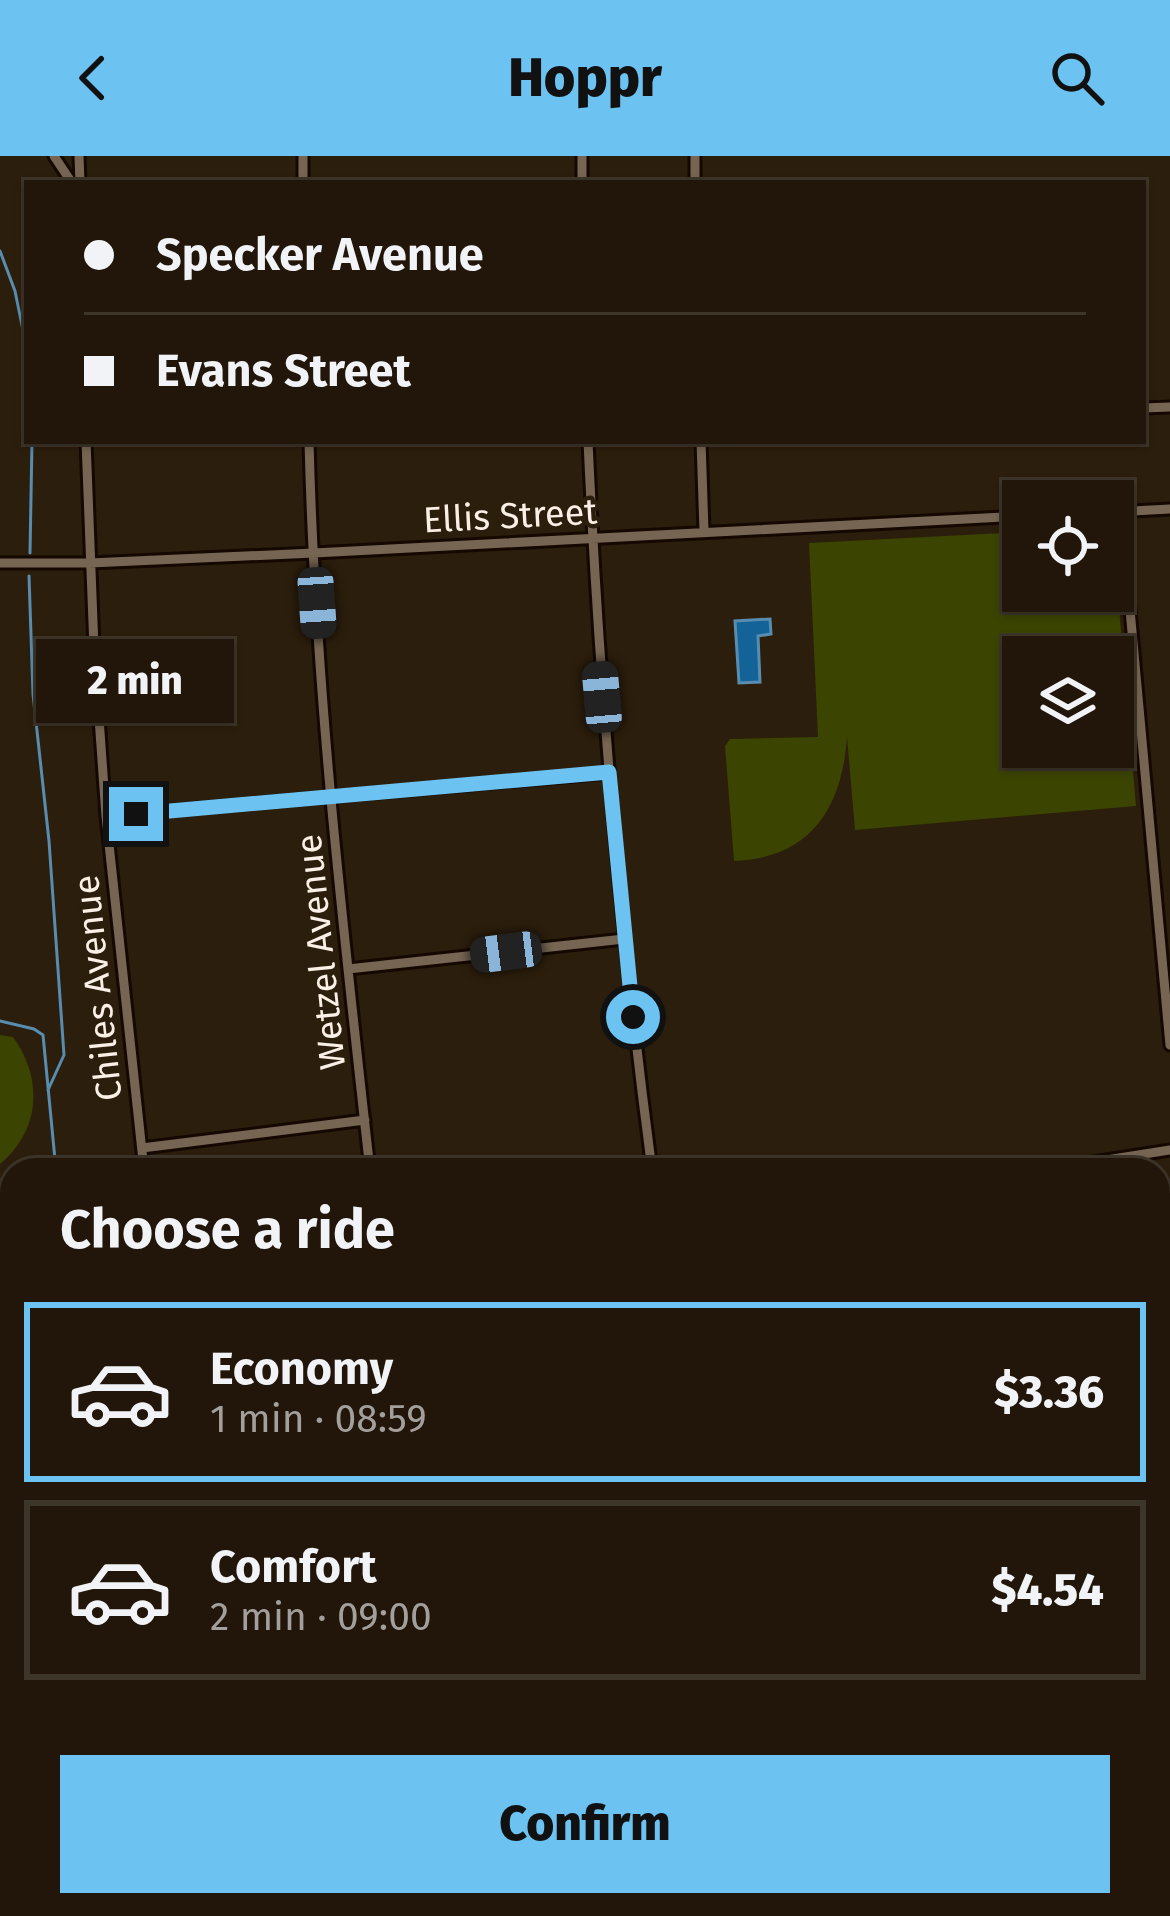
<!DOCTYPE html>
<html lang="en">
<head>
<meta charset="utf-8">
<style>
  :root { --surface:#211609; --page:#2d2317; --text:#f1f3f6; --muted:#a29f9c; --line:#3e352a; --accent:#6cc3f2 }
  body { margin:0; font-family:"Fira Sans",sans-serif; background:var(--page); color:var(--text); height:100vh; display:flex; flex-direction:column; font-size:45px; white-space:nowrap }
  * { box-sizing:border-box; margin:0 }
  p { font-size:39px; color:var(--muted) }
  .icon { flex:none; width:66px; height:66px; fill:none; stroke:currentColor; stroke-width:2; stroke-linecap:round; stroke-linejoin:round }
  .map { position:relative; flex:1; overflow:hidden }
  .side { position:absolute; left:0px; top:1002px; width:1170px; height:759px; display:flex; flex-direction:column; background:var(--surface); border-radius:36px 36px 0 0; box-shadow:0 3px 9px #0004,0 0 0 3px var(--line) }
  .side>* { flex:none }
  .guide { position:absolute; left:24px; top:24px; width:1122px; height:264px; border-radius:0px; box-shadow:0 3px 9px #0004,0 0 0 3px var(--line); display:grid; align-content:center; height:264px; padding:0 60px; background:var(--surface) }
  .controls { position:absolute; left:1002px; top:324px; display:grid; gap:24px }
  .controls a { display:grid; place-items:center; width:132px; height:132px; border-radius:0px; background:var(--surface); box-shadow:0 3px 9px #0004,0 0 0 3px var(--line); font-size:60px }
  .end { position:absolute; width:54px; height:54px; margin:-27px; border:15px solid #6cc3f2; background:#111; box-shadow:0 0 0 6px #111 }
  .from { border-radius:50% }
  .bubble { position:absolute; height:84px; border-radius:0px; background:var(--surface); box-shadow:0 3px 9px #0004,0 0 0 3px var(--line); font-size:39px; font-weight:800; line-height:84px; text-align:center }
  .car { position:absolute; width:36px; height:72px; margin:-36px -18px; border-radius:15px; box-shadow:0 0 9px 3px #0007; background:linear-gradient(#222 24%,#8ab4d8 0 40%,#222 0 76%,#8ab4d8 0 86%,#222 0) }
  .guide b { display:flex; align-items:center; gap:42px; height:114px; font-size:45px }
  .guide b+b { border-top:3px solid var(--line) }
  .guide i { width:30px; height:30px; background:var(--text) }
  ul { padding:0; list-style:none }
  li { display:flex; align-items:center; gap:36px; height:180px; margin:0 24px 18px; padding:0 36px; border:6px solid var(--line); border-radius:0px }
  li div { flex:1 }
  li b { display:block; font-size:45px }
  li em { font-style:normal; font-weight:800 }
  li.selected { border-color:var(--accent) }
  li>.icon { width:108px; height:108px; stroke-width:1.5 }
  h2 { padding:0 60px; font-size:54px; line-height:144px }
  .cta { display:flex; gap:24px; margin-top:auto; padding:24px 60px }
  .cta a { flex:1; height:138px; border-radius:0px; background:var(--accent); color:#111; font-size:48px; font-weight:800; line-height:138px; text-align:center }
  header { display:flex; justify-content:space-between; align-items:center; height:156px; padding:0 60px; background:var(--accent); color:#111; font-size:54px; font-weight:800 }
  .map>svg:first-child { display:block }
  .green { fill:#3b4400; fill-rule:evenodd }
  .water { fill:#136399; stroke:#588db0; stroke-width:3 }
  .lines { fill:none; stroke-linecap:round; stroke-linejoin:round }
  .stream { stroke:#588db0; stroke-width:3 }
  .minor-casing { stroke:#140800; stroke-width:15 }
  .minor { stroke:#766552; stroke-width:9 }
  .route { stroke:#6cc3f2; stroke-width:15 }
  .labels { text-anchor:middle; stroke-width:9; stroke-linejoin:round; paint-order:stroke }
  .street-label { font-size:36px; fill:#faf0e5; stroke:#2c1e0c }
</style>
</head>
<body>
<header><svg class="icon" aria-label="back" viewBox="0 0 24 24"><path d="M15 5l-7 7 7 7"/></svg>Hoppr<svg class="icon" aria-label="search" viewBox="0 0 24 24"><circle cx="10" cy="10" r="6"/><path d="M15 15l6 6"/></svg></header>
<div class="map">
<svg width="1170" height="1760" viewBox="0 0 1170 1760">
  <rect width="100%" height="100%" fill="#2c1e0c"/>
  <path class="green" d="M1023,376V435H1113V381L1136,650L855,674L847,581C842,652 811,702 734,705L725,590L730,583L818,581L809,387ZM1023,501H1113V591H1023Z
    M0,879L13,881C43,922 41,974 0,1008Z"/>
  <path class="water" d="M770,463L771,478L758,480L760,526L739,527L735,465Z"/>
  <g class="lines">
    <path class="stream" d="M0,95L15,135L27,194
      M30,397L32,285
      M29,420L33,538L49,685L64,899L48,934
      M0,865L34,873L43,879L56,1014
      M0,1045L12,1043
      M152,1760L153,1749"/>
    <defs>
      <path id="minor" d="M54,0L72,27
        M79,0L80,27
        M303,0V27
        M582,27V0
        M695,27V0
        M1143,252L1170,251
        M86,285L94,492L106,660L144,1014
        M309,285C315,529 343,772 370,1014
        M588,285C599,529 620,772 652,1014
        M701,285L704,375
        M1113,356L1170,353
        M1121,356L1170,889
        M0,407H90L314,397L1023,360
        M106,660L609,617
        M348,813L624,783
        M142,992L365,964
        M1043,1014L1170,994
        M0,1127L12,1126
        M0,1504L12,1509
        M0,1575L12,1548
        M1158,1599L1170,1608
        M1158,1739L1170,1735
        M270,1749L273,1760
        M789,1749L791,1760
        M492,1760L528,1749
        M1081,1760L1120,1749"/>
    </defs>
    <use href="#minor" class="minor-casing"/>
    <use href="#minor" class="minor"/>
  </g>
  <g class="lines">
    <path class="route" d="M136,658L609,616L633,861"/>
  </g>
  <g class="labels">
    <g class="street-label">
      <text transform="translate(510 359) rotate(-3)" y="13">Ellis Street</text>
      <text transform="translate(320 796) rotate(-96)" y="13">Wetzel Avenue</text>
      <text transform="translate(97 832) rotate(-96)" y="13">Chiles Avenue</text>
    </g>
  </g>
</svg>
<div class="controls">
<a><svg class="icon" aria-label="locate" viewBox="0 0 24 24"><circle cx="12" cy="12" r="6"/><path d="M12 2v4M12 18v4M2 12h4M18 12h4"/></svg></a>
<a><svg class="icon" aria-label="layers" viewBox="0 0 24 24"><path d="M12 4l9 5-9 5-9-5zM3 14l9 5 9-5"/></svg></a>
</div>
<i class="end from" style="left:633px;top:861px"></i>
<i class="end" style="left:136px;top:658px"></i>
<div class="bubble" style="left:36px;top:483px;width:198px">2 min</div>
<i class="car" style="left:317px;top:447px;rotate:176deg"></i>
<i class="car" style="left:602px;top:541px;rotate:355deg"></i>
<i class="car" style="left:506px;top:796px;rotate:263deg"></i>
<div class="guide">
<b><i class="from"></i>Specker Avenue</b>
<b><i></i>Evans Street</b>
</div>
<section class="side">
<h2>Choose a ride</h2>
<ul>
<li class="selected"><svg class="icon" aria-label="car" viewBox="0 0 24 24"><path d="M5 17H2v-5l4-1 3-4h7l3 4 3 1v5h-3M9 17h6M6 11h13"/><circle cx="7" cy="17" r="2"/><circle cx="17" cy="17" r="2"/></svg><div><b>Economy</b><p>1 min · 08:59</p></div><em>$3.36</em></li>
<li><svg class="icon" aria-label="car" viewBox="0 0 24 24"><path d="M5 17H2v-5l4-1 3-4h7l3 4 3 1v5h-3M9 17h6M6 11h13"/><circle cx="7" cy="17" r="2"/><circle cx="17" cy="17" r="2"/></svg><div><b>Comfort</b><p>2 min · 09:00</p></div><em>$4.54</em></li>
</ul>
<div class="cta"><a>Confirm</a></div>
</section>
</div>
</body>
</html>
